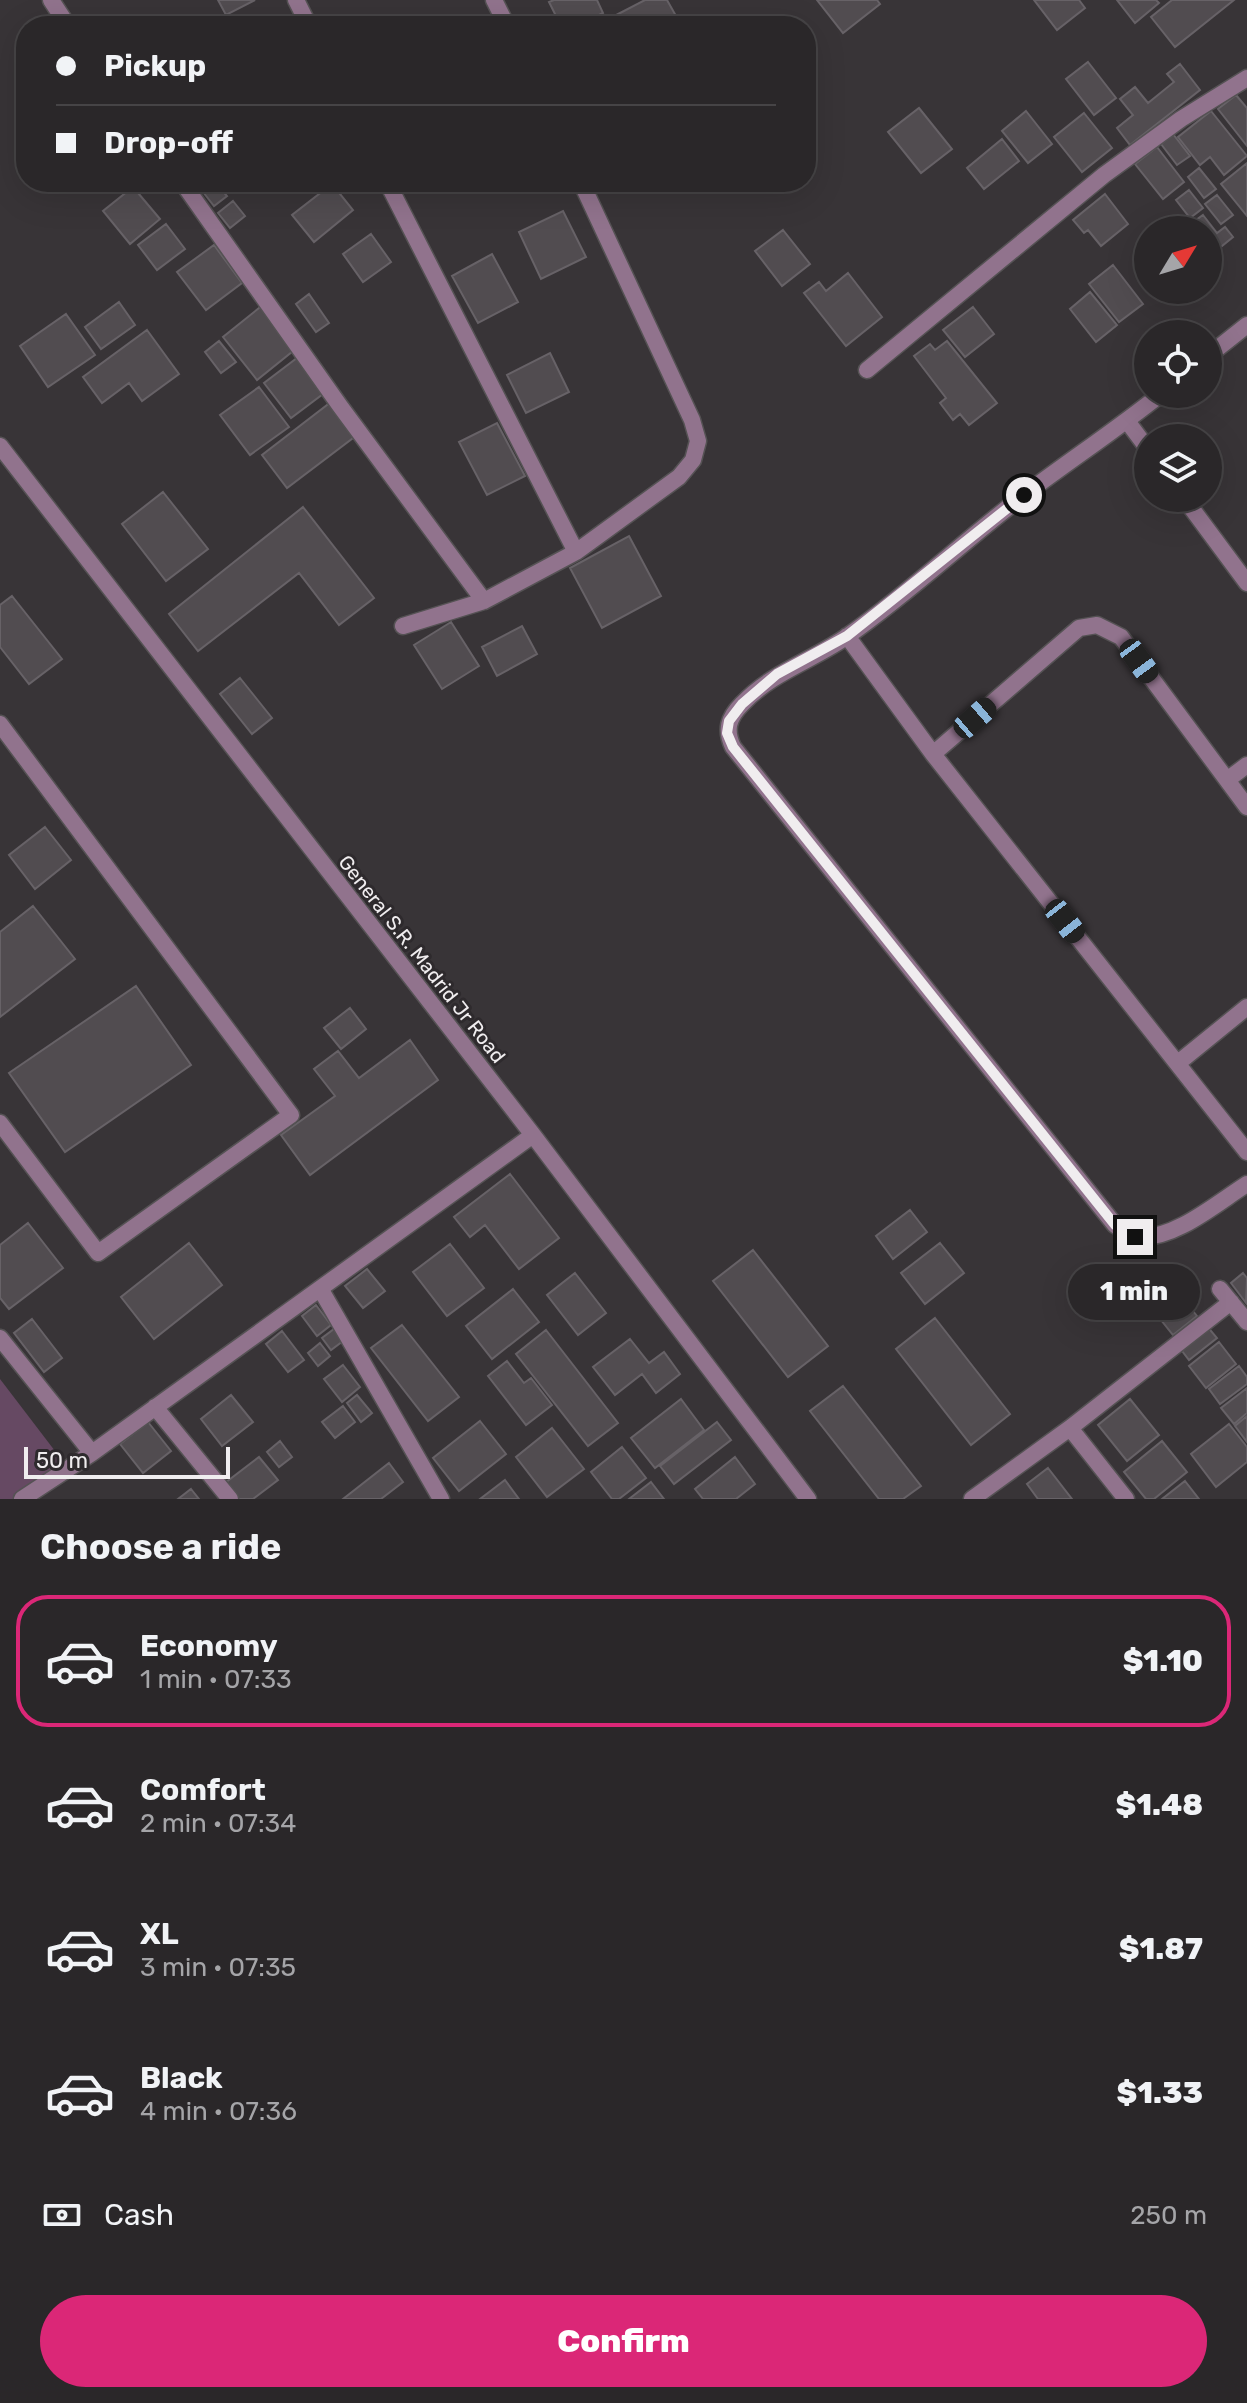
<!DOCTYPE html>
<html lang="en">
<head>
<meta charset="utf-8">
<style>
  :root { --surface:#2a2729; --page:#322f31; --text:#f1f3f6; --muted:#a5a5a8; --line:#464446; --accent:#db2777 }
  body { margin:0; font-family:Rubik,sans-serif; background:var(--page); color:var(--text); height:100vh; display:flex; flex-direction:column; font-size:30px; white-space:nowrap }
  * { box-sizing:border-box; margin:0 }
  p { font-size:26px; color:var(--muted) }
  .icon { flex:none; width:44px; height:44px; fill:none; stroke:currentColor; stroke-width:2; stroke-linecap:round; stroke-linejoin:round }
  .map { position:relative; height:1499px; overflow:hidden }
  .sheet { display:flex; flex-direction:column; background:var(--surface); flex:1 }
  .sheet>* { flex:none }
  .hud { position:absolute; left:16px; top:16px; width:800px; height:176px; border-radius:32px; box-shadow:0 8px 32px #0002,0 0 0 2px var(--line); display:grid; align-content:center; height:176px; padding:0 40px; background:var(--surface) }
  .needle { width:52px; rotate:52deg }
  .fabs { position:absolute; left:1134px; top:216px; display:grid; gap:16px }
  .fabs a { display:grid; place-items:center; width:88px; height:88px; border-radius:50%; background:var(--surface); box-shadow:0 8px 32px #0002,0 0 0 2px var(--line); font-size:40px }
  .scale { position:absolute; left:24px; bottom:20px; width:206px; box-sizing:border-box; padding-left:8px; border:4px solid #f0edef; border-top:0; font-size:22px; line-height:28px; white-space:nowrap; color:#f0edef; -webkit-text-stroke:6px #2e2a2d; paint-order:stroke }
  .end { position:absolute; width:36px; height:36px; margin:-18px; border:10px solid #f0edef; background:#111; box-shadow:0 0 0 4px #111 }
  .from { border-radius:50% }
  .bubble { position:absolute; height:56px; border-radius:28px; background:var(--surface); box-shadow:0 8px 32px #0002,0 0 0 2px var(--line); font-size:26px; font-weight:800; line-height:56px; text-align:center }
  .car { position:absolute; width:24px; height:48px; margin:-24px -12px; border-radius:10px; box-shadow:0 0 6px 2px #0007; background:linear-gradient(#222 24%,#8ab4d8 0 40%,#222 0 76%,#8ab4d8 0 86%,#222 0) }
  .hud b { display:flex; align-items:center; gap:28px; height:76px; font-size:30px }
  .hud b+b { border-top:2px solid var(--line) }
  .hud i { width:20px; height:20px; background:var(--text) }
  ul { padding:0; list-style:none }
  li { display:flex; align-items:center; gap:24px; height:132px; margin:0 16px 12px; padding:0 24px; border:4px solid transparent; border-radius:32px }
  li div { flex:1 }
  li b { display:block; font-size:30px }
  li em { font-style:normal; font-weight:800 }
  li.current { border-color:var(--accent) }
  li>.icon { width:72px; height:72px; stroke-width:1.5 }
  h2 { padding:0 40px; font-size:36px; line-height:96px }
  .pay { display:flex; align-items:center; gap:20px; height:88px; padding:0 40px; font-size:30px }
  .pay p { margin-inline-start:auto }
  .action { display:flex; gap:16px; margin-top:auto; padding:16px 40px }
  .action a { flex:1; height:92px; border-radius:48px; background:var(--accent); color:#fff; font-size:32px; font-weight:800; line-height:92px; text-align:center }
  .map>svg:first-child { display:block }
  .green { fill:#664963 }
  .building { fill:#514c50; stroke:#676267; stroke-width:2 }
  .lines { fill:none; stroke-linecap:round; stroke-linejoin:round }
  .street-casing { stroke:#555254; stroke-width:19 }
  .street { stroke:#91738d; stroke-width:16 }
  .route { stroke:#f0edef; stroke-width:10 }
  .labels { text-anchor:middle; stroke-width:6; stroke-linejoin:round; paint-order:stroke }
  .street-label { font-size:20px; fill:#f0edef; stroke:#2e2a2d }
</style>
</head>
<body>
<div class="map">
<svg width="1247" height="1499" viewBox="0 0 1247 1499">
  <rect width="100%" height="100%" fill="#383437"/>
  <path class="green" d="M0,1379L71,1472L32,1499H0Z"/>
  <path class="building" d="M218,0H255L226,15Z
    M554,0H597L603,13L577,26H561L549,2Z
    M645,0H667L680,23L674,26H595Z
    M817,0H877L880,4L843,33Z
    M1034,0H1079L1085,8L1057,30Z
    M1117,0H1156L1159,3L1135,23Z
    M1172,0H1234L1175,47L1151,17Z
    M1088,62L1116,98L1094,115L1066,79Z
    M1180,64L1200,90L1130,145L1117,128L1133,115L1120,99L1135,87L1148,103L1174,82L1167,74Z
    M1236,95L1247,108V146L1218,109Z
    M919,108L952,149L921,173L888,132Z
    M1026,111L1052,144L1028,163L1002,131Z
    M1211,111L1247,156L1224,175L1210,157L1200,165L1178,137Z
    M1084,113L1112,148L1082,172L1054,137Z
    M1173,134L1190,156L1177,165L1161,144Z
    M1002,139L1019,161L984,189L967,168Z
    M1157,147L1184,182L1163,199L1135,164Z
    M1247,163V216L1221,184Z
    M1199,168L1216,189L1204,198L1188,177Z
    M215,182L227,196L214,206L203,192Z
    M332,184L353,210L314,242L292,215Z
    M133,187L160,219L130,244L103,211Z
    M1189,190L1203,208L1190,218L1176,200Z
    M1105,194L1128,224L1101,246L1088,230L1084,233L1073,220Z
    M1217,195L1233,215L1221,224L1205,204Z
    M233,201L245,216L230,228L218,213Z
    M563,211L586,257L541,279L519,232Z
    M1203,215L1217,233L1225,227L1233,237L1211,255L1208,251V230H1191L1188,226Z
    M166,224L185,249L157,270L138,245Z
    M783,230L810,264L782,286L755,251Z
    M371,234L391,262L363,282L343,254Z
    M214,245L242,283L206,310L177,272Z
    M492,254L518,302L478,323L452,276Z
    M1113,265L1143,304L1119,322L1089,284Z
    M848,273L882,317L846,346L804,293L819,282L826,291Z
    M1090,292L1117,325L1096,342L1070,309Z
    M309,294L329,323L316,332L296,304Z
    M119,302L135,325L101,349L85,327Z
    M264,304L298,347L257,380L223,337Z
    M973,307L994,334L965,357L943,330Z
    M66,314L95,355L48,387L20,346Z
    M147,330L179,374L142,401L129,383L102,403L83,377Z
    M219,341L236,362L221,373L205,352Z
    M947,341L997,403L969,425L960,414L953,420L940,403L946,398L914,356L930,344L935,350Z
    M550,353L569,392L526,413L507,375Z
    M297,358L323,394L291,418L264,383Z
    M259,387L289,427L250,455L220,415Z
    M331,402L357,435L287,488L262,455Z
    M497,423L525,476L487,495L459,442Z
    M163,492L208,549L166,581L122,524Z
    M303,507L374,598L339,625L299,573L198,651L169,614Z
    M629,536L661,596L602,628L570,568Z
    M12,596L62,659L29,684L0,647V605Z
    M451,622L479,666L442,689L414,645Z
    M522,626L537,654L497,676L482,647Z
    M240,678L272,718L252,734L220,694Z
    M45,827L71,860L35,889L9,855Z
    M33,906L75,959L0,1017V932Z
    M136,986L191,1065L65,1152L9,1073Z
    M350,1008L366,1029L341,1049L324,1028Z
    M410,1040L438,1080L310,1175L281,1135L335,1096L314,1069L338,1051L359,1078Z
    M510,1174L559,1238L519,1269L485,1225L470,1237L454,1217Z
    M910,1210L927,1232L893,1259L876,1236Z
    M28,1223L63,1268L9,1309L0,1298V1245Z
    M189,1243L222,1285L154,1339L121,1297Z
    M940,1243L964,1273L925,1304L901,1273Z
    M450,1244L484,1288L447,1316L413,1272Z
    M753,1250L828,1346L788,1377L713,1281Z
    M367,1269L385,1291L363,1308L345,1286Z
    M575,1273L606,1313L578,1335L547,1295Z
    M1243,1273L1247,1278L1246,1303L1231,1283Z
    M513,1289L539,1322L492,1359L466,1326Z
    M1181,1296L1197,1316L1173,1335L1157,1315Z
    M316,1305L331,1325L317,1336L302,1316Z
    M935,1318L1010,1414L971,1445L896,1349Z
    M32,1319L62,1358L44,1372L14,1333Z
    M402,1325L459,1397L428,1421L371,1348Z
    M1206,1325L1217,1338L1189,1360L1179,1347Z
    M334,1329L343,1341L331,1350L322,1338Z
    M546,1330L618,1423L588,1446L516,1354Z
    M282,1331L304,1360L288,1372L266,1344Z
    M630,1339L649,1363L664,1352L680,1374L656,1393L642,1374L615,1395L593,1367Z
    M1219,1342L1236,1364L1206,1388L1189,1366Z
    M320,1343L330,1356L318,1366L308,1353Z
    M507,1361L524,1383L531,1378L552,1405L526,1425L488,1376Z
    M343,1365L360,1387L342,1402L324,1379Z
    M1239,1366L1247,1377V1384L1220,1404L1209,1389Z
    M843,1386L921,1486L903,1499H879L810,1411Z
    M1247,1388V1413L1234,1424L1221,1408Z
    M231,1395L253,1422L222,1446L201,1419Z
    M357,1395L372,1413L361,1422L347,1403Z
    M681,1399L704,1430L655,1468L631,1438Z
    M1130,1399L1159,1435L1127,1461L1098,1425Z
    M343,1406L355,1422L335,1438L322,1422Z
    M1247,1416V1442L1235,1426Z
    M480,1421L506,1454L459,1491L433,1458Z
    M148,1422L171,1451L143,1473L120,1444Z
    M717,1422L731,1440L674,1484L660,1466Z
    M1229,1424L1247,1447V1462L1216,1487L1191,1454Z
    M552,1428L584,1469L547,1497L516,1457Z
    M280,1441L292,1457L279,1467L267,1452Z
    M1162,1441L1187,1472L1154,1499H1146L1124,1472Z
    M622,1447L646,1478L619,1499H612L591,1472Z
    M259,1457L278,1480L253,1499H237L225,1483Z
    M735,1457L755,1484L736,1499H703L695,1489Z
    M389,1463L403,1482L381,1499H343Z
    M1048,1468L1072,1499H1038L1027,1484Z
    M505,1480L519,1499H480Z
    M1185,1481L1199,1499H1162Z
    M651,1482L664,1499H629Z
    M191,1489L199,1499H178Z"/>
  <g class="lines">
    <defs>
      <path id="street" d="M51,0L68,26
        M296,0L309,26
        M494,0L507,26
        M182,182L340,406L484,601
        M387,182L576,552
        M1208,356L1247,325
        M867,370L1104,175L1181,119L1247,78
        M1161,394C1116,430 1069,461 1024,495C965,540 909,593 849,635C814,660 772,672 742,704C728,718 725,730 733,747L1115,1225C1122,1229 1130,1236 1138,1237C1174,1240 1217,1203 1247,1184
        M1127,421L1148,449
        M0,446L533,1135L808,1499
        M1184,498L1247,583
        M403,626L484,601L576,552L679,477L693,460L698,441L692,420L581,182
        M847,636L933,754L1247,1152
        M0,724L291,1115L98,1253L0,1123
        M933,754L1079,628L1097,625L1121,637L1247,807
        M1227,780L1247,765
        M1178,1063L1247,1007
        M1220,1289L1247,1322
        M321,1290L441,1499
        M0,1338L92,1453
        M155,1407L230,1499
        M1070,1428L1126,1499
        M22,1499L92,1453L533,1135
        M972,1499L1070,1428L1231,1302"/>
    </defs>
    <use href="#street" class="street-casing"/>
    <use href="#street" class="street"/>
  </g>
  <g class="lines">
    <path class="route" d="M1024,495L847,636L777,674L742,704L729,721L727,733L733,747L1115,1225L1135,1237"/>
  </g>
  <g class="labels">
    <g class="street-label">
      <text transform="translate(422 959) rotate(52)" y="7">General S.R. Madrid Jr Road</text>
    </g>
  </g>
</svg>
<div class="fabs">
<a><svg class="needle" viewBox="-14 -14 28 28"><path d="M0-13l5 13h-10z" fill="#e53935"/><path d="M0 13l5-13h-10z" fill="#a5a5a8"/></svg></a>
<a><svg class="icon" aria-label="locate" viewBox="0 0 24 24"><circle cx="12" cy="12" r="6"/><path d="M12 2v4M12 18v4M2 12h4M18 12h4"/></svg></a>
<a><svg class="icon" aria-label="layers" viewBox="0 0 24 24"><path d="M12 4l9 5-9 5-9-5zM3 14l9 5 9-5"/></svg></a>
</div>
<div class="scale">50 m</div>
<i class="end from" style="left:1024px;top:495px"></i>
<i class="end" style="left:1135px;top:1237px"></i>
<div class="bubble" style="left:1068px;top:1264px;width:132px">1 min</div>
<i class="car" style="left:1139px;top:661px;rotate:144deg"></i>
<i class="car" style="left:975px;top:718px;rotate:49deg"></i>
<i class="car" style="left:1065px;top:921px;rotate:142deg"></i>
<div class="hud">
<b><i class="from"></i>Pickup</b>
<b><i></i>Drop-off</b>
</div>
</div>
<section class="sheet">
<h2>Choose a ride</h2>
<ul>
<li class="current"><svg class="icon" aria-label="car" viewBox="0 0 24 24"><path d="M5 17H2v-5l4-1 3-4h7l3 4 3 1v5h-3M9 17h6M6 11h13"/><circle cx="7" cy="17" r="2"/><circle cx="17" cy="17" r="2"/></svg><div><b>Economy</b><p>1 min · 07:33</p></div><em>$1.10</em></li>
<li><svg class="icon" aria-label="car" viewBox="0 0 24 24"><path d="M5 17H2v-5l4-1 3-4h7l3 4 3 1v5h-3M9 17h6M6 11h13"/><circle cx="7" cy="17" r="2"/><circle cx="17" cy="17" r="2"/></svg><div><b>Comfort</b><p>2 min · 07:34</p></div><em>$1.48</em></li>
<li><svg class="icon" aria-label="car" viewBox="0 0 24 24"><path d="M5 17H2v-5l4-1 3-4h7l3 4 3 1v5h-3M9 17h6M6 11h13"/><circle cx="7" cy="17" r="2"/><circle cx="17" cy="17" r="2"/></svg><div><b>XL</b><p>3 min · 07:35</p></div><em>$1.87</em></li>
<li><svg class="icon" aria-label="car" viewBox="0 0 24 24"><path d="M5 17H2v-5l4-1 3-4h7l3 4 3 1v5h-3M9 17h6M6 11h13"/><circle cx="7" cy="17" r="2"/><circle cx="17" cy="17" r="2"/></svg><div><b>Black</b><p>4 min · 07:36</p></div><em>$1.33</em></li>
</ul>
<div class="pay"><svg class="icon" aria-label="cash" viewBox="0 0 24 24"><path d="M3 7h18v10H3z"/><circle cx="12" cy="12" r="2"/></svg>Cash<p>250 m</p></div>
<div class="action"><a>Confirm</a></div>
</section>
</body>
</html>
